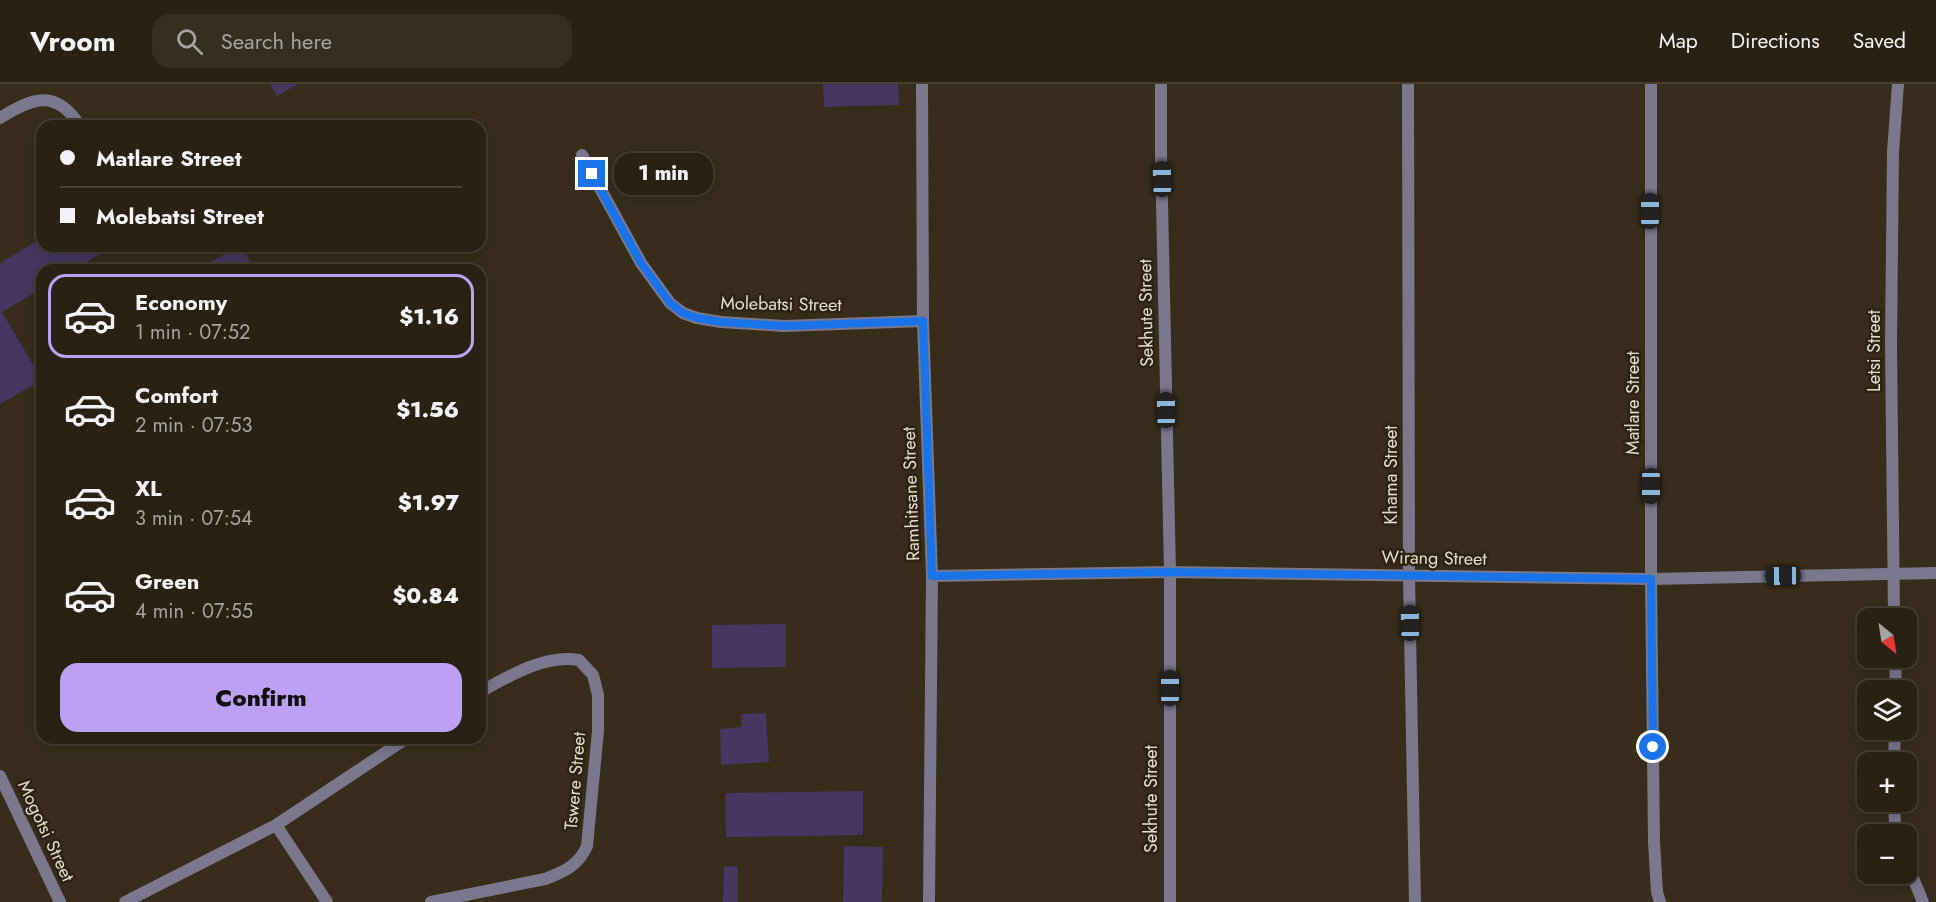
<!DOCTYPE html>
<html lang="en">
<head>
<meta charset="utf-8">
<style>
  :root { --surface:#292214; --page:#352f22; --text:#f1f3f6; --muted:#a5a4a0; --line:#453f34; --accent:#bca0f2 }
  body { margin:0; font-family:Jost,sans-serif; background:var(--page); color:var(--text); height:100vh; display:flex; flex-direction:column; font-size:22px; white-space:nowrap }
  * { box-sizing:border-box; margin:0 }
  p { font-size:20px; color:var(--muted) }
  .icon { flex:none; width:33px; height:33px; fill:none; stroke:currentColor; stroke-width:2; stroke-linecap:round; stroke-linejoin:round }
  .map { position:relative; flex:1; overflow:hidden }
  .drawer { position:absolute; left:36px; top:180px; width:450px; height:480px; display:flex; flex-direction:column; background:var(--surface); border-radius:18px; box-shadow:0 3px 15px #0003,0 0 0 2px var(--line) }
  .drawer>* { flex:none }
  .banner { position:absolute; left:36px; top:36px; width:450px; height:132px; border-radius:18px; box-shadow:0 3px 15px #0003,0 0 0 2px var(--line); display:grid; align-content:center; height:132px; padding:0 24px; background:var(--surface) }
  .needle { width:39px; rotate:150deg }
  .buttons { position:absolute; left:1857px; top:524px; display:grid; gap:12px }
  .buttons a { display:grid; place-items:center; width:60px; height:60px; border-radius:12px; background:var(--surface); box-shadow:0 3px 15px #0003,0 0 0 2px var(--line); font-size:30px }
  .end { position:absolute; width:27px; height:27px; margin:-14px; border:8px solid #1a73e8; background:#fff; box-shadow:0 0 0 3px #fff }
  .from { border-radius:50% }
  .bubble { position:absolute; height:42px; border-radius:18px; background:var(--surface); box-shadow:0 3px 15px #0003,0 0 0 2px var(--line); font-size:20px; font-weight:800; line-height:42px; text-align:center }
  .car { position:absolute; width:18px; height:36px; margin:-18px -9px; border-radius:8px; box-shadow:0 0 4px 2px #0007; background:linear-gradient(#222 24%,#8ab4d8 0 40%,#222 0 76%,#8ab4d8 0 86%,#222 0) }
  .banner b { display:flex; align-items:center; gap:21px; height:57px; font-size:22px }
  .banner b+b { border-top:2px solid var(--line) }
  .banner i { width:15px; height:15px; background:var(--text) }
  ul { padding:10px 0 0; list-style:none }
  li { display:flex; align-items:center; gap:18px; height:84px; margin:0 12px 9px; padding:0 12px; border:3px solid transparent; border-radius:18px }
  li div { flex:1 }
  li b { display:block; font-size:22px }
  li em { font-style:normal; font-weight:800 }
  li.on { border-color:var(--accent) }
  li>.icon { width:54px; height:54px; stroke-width:1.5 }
  .button { display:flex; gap:12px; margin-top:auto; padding:12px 24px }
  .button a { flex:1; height:69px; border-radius:18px; background:var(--accent); color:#111; font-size:24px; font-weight:800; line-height:69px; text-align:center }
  header { display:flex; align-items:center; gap:36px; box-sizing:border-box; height:84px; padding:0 30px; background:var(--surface); border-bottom:2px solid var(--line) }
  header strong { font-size:28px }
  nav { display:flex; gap:33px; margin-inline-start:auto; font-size:21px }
  .search { width:420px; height:54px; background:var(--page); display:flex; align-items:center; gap:15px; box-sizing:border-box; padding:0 21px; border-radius:18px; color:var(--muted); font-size:22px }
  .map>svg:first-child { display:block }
  .building { fill:#453761 }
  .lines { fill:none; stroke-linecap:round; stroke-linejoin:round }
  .lane { stroke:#79788d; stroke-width:12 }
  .street { stroke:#79788d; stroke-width:12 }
  .route { stroke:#1a73e8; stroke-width:8 }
  .labels { text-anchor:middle; stroke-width:5; stroke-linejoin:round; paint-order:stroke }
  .street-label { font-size:18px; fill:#e3ddd1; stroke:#2d2310 }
</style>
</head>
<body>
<header>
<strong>Vroom</strong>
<div class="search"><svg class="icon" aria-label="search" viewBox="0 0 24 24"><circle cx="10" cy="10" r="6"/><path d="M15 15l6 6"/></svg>Search here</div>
<nav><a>Map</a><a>Directions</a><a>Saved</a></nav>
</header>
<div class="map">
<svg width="1936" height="818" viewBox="0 0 1936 818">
  <rect width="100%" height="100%" fill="#372d1a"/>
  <path class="building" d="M270,0H298L277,12Z
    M823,0H898L899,21L824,23Z
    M42,154V162H114L73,186H42V204L2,228L42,296L0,320V179Z
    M238,162H241L255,186H197Z
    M786,540V583L712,584V541Z
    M766,629L769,678L721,681L720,645L741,643V630Z
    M863,707V751L726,753L725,709Z
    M844,762L883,763L882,818H843Z
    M724,782L738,783V818H723Z"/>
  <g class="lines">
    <path class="lane" d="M0,34C32,14 56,4 80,42"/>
    <path class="street" d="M922,0L923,237L932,492L929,818
      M1161,0V72L1170,488V818
      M1408,0L1409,492L1415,818
      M1651,0V495L1654,758L1657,808L1660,818
      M582,71L641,179L670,219L683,229L697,234L721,238L784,242L923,237
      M932,492L1170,488L1651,495L1936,489
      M1894,534L1891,259L1893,68L1898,0
      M1895,573L1896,606
      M1894,678L1895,645
      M0,692L60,818
      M1894,717L1895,739L1898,750
      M276,741L327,818
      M1906,777L1923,818
      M125,818L276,741L407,654
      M431,818L545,795C564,788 579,781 587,762L598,647V611L593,591L579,576C545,570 509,592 480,608"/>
  </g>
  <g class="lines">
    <path class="route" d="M592,90L641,179L670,219L683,229L697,234L721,238L784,242L923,237L932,492L1170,488L1651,495L1653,663"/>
  </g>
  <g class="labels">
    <g class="street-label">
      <text transform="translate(781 220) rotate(1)" y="6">Molebatsi Street</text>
      <text transform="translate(1146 229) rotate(-91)" y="6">Sekhute Street</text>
      <text transform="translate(1874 267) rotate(-90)" y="6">Letsi Street</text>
      <text transform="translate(1633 319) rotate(-90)" y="6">Matlare Street</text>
      <text transform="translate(1391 391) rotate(-90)" y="6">Khama Street</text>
      <text transform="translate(911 410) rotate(-92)" y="6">Ramhitsane Street</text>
      <text transform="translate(1434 474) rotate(1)" y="6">Wirang Street</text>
      <text transform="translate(575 697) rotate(-85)" y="6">Tswere Street</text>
      <text transform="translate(1151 715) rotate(-90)" y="6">Sekhute Street</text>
      <text transform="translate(46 747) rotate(65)" y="6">Mogotsi Street</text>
    </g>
  </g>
</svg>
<div class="buttons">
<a><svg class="needle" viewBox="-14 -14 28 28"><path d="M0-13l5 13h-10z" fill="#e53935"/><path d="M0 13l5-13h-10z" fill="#a5a4a0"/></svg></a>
<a><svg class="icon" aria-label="layers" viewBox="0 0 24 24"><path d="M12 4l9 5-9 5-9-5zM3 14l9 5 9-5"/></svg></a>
<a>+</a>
<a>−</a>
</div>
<i class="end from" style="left:1653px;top:663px"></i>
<i class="end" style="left:592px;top:90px"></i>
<div class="bubble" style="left:614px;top:69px;width:99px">1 min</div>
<i class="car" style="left:1162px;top:95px;rotate:359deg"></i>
<i class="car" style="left:1650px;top:127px;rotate:0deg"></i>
<i class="car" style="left:1166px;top:326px;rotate:359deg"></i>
<i class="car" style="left:1651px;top:402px;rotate:180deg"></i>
<i class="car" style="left:1783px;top:492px;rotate:269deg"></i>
<i class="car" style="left:1410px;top:539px;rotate:359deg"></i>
<i class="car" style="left:1170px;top:604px;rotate:0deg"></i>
<div class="banner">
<b><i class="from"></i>Matlare Street</b>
<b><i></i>Molebatsi Street</b>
</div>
<section class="drawer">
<ul>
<li class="on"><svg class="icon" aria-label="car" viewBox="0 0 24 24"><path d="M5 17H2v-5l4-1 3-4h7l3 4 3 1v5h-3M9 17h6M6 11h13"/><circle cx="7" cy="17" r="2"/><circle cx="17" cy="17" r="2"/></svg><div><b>Economy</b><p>1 min · 07:52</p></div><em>$1.16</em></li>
<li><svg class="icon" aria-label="car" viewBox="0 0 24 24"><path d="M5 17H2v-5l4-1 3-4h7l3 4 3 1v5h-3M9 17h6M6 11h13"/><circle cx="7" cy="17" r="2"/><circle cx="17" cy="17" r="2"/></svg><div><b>Comfort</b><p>2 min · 07:53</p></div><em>$1.56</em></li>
<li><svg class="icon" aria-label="car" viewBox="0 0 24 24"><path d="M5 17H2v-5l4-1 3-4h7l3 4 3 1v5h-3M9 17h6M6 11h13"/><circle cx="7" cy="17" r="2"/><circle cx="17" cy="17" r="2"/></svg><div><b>XL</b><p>3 min · 07:54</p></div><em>$1.97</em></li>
<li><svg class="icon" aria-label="car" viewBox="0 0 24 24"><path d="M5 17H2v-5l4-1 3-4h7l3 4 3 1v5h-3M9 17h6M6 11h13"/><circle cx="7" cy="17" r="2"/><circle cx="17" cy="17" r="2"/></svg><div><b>Green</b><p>4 min · 07:55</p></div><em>$0.84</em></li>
</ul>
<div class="button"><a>Confirm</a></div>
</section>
</div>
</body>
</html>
